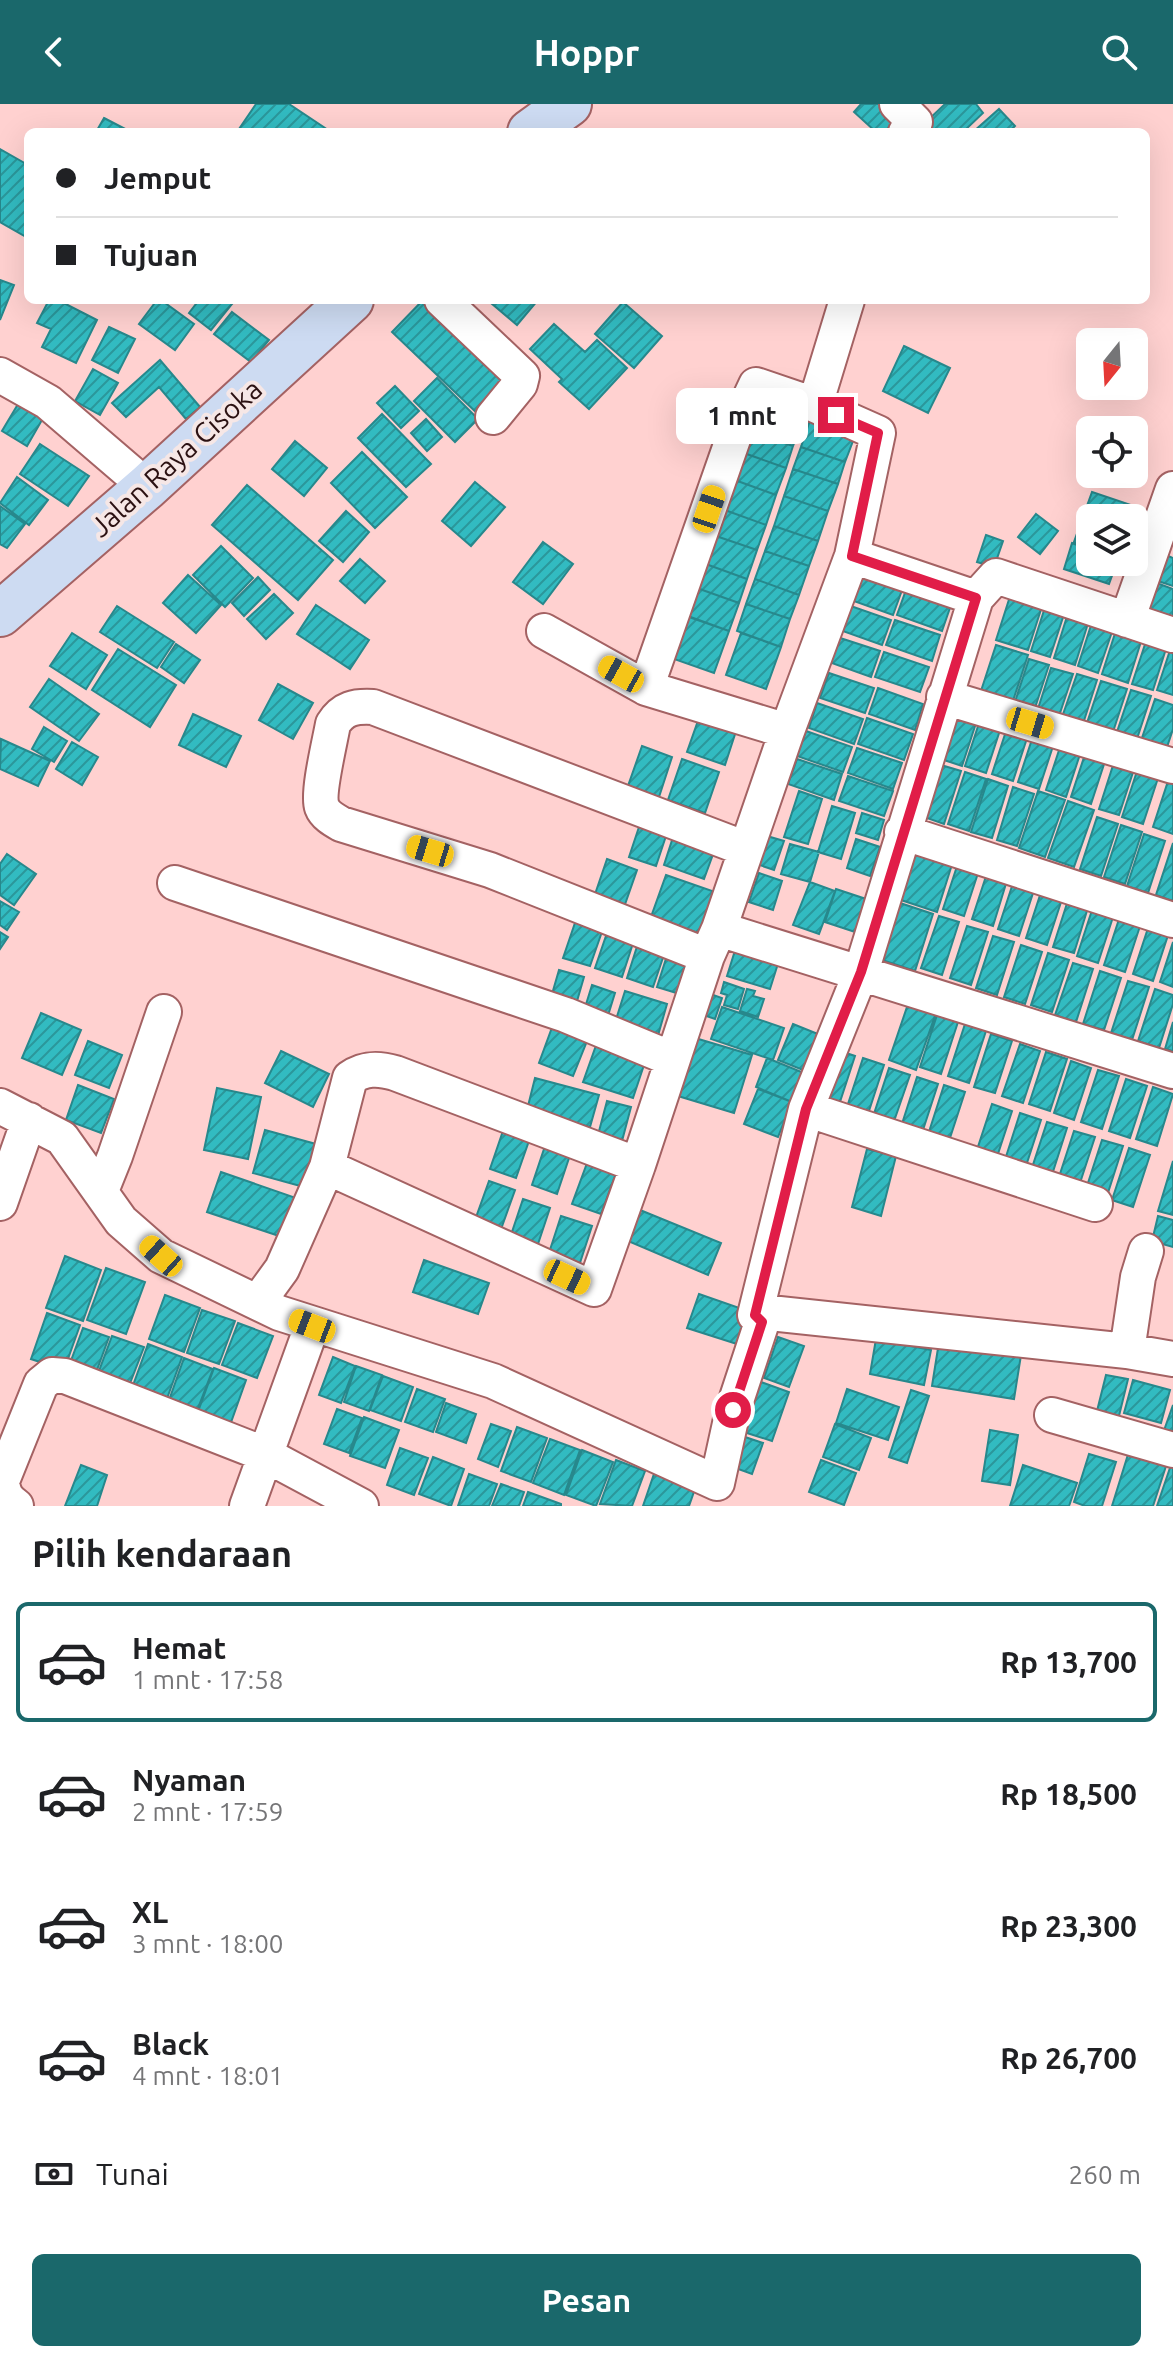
<!DOCTYPE html>
<html lang="id">
<head>
<meta charset="utf-8">
<style>
  :root { --surface:#fff; --page:#f2f2f2; --text:#202124; --muted:#757577; --line:#e0e0e0; --accent:#1a686b }
  body { margin:0; font-family:Ubuntu,sans-serif; background:var(--page); color:var(--text); height:100vh; display:flex; flex-direction:column; font-size:30px; white-space:nowrap }
  * { box-sizing:border-box; margin:0 }
  p { font-size:26px; color:var(--muted) }
  .icon { flex:none; width:44px; height:44px; fill:none; stroke:currentColor; stroke-width:2; stroke-linecap:round; stroke-linejoin:round }
  .map { position:relative; height:1402px; overflow:hidden }
  .sheet { display:flex; flex-direction:column; background:var(--surface); flex:1 }
  .sheet>* { flex:none }
  .guide { position:absolute; left:24px; top:24px; width:1126px; height:176px; border-radius:12px; box-shadow:0 8px 32px #0002; display:grid; align-content:center; height:176px; padding:0 32px; background:var(--surface) }
  .needle { width:52px; rotate:198deg }
  .fabs { position:absolute; left:1076px; top:224px; display:grid; gap:16px }
  .fabs a { display:grid; place-items:center; width:72px; height:72px; border-radius:12px; background:var(--surface); box-shadow:0 8px 32px #0002; font-size:40px }
  .end { position:absolute; width:36px; height:36px; margin:-18px; border:10px solid #e11d48; background:#fff; box-shadow:0 0 0 4px #fff }
  .from { border-radius:50% }
  .bubble { position:absolute; height:56px; border-radius:12px; background:var(--surface); box-shadow:0 8px 32px #0002; font-size:26px; font-weight:600; line-height:56px; text-align:center }
  .car { position:absolute; width:24px; height:48px; margin:-24px -12px; border-radius:10px; box-shadow:0 0 6px 2px #0007; background:linear-gradient(#f5c518 24%,#345 0 40%,#f5c518 0 76%,#345 0 86%,#f5c518 0) }
  .guide b { display:flex; align-items:center; gap:28px; height:76px; font-size:30px }
  .guide b+b { border-top:2px solid var(--line) }
  .guide i { width:20px; height:20px; background:var(--text) }
  ul { padding:0; list-style:none }
  li { display:flex; align-items:center; gap:24px; height:120px; margin:0 16px 12px; padding:0 16px; border:4px solid transparent; border-radius:12px }
  li div { flex:1 }
  li b { display:block; font-size:30px }
  li em { font-style:normal; font-weight:600 }
  li.active { border-color:var(--accent) }
  li>.icon { width:72px; height:72px; stroke-width:1.5 }
  h2 { padding:0 32px; font-size:36px; line-height:96px }
  .pay { display:flex; align-items:center; gap:20px; height:88px; padding:0 32px; font-size:30px }
  .pay p { margin-inline-start:auto }
  .cta { display:flex; gap:16px; margin-top:auto; padding:16px 32px }
  .cta a { flex:1; height:92px; border-radius:12px; background:var(--accent); color:#fff; font-size:32px; font-weight:600; line-height:92px; text-align:center }
  header { display:flex; justify-content:space-between; align-items:center; height:104px; padding:0 32px; background:var(--accent); color:#fff; font-size:36px; font-weight:600 }
  .map>svg:first-child { display:block }
  .building { fill:url(#building-hatch); stroke:#27888c; stroke-width:2 }
  .lines { fill:none; stroke-linecap:round; stroke-linejoin:round }
  .street-casing { stroke:#a46263; stroke-width:38 }
  .secondary-casing { stroke:#a46263; stroke-width:48 }
  .street { stroke:#fff; stroke-width:34 }
  .secondary { stroke:#cddbf2; stroke-width:44 }
  .route { stroke:#e11d48; stroke-width:10 }
  .labels { text-anchor:middle; stroke-width:8; stroke-linejoin:round; paint-order:stroke }
  .street-label { font-size:28px; fill:#2b1112; stroke:#f6e7e6 }
</style>
</head>
<body>
<header><svg class="icon" aria-label="back" viewBox="0 0 24 24"><path d="M15 5l-7 7 7 7"/></svg>Hoppr<svg class="icon" aria-label="search" viewBox="0 0 24 24"><circle cx="10" cy="10" r="6"/><path d="M15 15l6 6"/></svg></header>
<div class="map">
<svg width="1173" height="1402" viewBox="0 0 1173 1402">
  <defs>
    <pattern id="building-hatch" width="6" height="6" patternUnits="userSpaceOnUse" patternTransform="scale(2)"><rect width="6" height="6" fill="#32bbc1"/><path d="M-1 1l2-2M0 6l6-6M5 7l2-2" fill="none" stroke="#2b979b"/></pattern>
  </defs>
  <rect width="100%" height="100%" fill="#ffd1d0"/>
  <path class="building" d="M256,0H289L331,28H237Z
    M861,0H886L895,28H876L854,8Z
    M945,0H976L983,9L963,28H936L926,18Z
    M999,5L1015,22L1009,28H973Z
    M104,14L131,28H96Z
    M0,45L28,61V134L0,118Z
    M0,176L14,181L0,216Z
    M49,196H58L97,216L76,259L42,243L51,225L37,219Z
    M157,196H161L194,220L175,246L139,220Z
    M199,196H226L232,200L211,226L189,209Z
    M423,196H431L514,276L479,311L392,228Z
    M493,196H538L517,221L491,199Z
    M623,198L662,232L634,264L595,230Z
    M232,208L269,236L251,258L214,230Z
    M554,220L585,248L597,236L627,264L589,305L559,278L562,275L530,245Z
    M109,223L135,235L118,269L92,256Z
    M904,242L950,264L928,309L883,287Z
    M160,256L200,303L186,315L159,283L126,313L112,299Z
    M93,265L118,279L100,311L75,297Z
    M437,274L478,315L455,338L414,297Z
    M395,282L419,307L401,324L377,299Z
    M21,295L46,309L27,342L2,327Z
    M760,297L804,313L793,342L749,327Z
    M382,310L431,360L406,383L358,334Z
    M811,313L856,329L845,358L801,343Z
    M426,315L442,333L427,347L411,329Z
    M749,327L793,342L786,364L741,348Z
    M295,337L327,364L304,392L272,365Z
    M40,340L89,372L68,402L20,370Z
    M801,343L845,358L838,380L793,365Z
    M362,348L407,393L375,424L331,379Z
    M741,348L786,364L776,391L732,375Z
    M793,365L838,380L828,407L784,392Z
    M17,373L48,396L29,421L0,399Z
    M732,375L776,391L766,421L722,405Z
    M475,378L505,403L471,442L442,417Z
    M247,381L333,456L298,496L212,421Z
    M1092,388L1137,403L1133,414L1090,415L1083,413Z
    M784,392L828,407L818,437L774,422Z
    M0,402L25,420L7,444L0,440Z
    M722,405L766,421L757,446L713,431Z
    M346,407L369,428L343,458L319,437Z
    M1036,410L1058,427L1040,450L1018,433Z
    M1083,413L1090,415V444L1074,438Z
    M774,422L818,437L809,462L765,447Z
    M713,431L757,446L747,475L703,459Z
    M986,431L1003,437L994,463L977,458Z
    M543,438L573,460L543,500L513,478Z
    M1072,439L1090,446V458H1117L1109,480L1064,465Z
    M221,442L253,474L225,503L193,471Z
    M765,447L809,462L799,491L755,475Z
    M1164,450L1173,454V482L1155,476Z
    M360,455L385,477L365,499L340,477Z
    M703,459L747,475L739,499L694,483Z
    M857,470L902,486L893,511L848,495Z
    M188,471L221,501L196,529L163,499Z
    M258,473L270,486L244,512L232,499Z
    M755,475L799,491L790,515L746,500Z
    M1154,478L1173,485V513L1145,504Z
    M694,483L739,499L729,527L685,511Z
    M1013,483L1045,493L1028,546L996,536Z
    M906,486L951,501L942,527L897,511Z
    M274,490L293,509L266,535L247,515Z
    M1047,497L1066,504L1050,553L1031,547Z
    M746,500L790,515L781,543L737,527Z
    M845,500L891,516L882,541L837,525Z
    M316,501L369,536L350,565L297,530Z
    M117,502L174,538L157,564L100,528Z
    M1069,506L1090,513L1075,561L1054,554Z
    M1094,512L1115,519L1098,569L1078,562Z
    M689,513L729,527L714,569L674,555Z
    M895,516L940,531L932,557L886,541Z
    M1118,520L1144,528L1128,579L1102,570Z
    M1149,528L1169,535L1153,586L1132,580Z
    M72,529L107,551L86,585L50,562Z
    M741,529L781,543L766,585L726,571Z
    M834,532L880,547L871,573L826,557Z
    M1173,537V591L1157,586Z
    M176,540L200,556L184,579L161,563Z
    M996,541L1028,551L1011,603L979,593Z
    M118,545L176,581L150,623L92,586Z
    M884,548L929,563L920,588L875,573Z
    M1029,555L1049,561L1033,610L1013,604Z
    M1051,564L1073,570L1057,618L1036,611Z
    M829,569L874,584L865,609L820,594Z
    M1077,570L1097,576L1081,626L1060,619Z
    M49,575L99,610L79,637L30,603Z
    M1101,577L1127,585L1110,637L1084,628Z
    M278,580L313,599L293,635L259,616Z
    M878,584L923,600L915,626L869,610Z
    M1131,586L1151,592L1134,644L1114,637Z
    M1155,595L1173,601V625L1164,652L1139,643Z
    M817,599L863,615L854,640L809,624Z
    M958,603L979,610L962,662L941,655Z
    M193,610L241,632L226,663L179,641Z
    M982,610L1003,617L986,669L965,662Z
    M700,611L737,624L725,661L687,648Z
    M867,614L913,630L904,656L858,640Z
    M1009,618L1030,625L1013,677L992,670Z
    M44,623L67,637L54,658L32,645Z
    M1035,626L1056,633L1039,685L1018,678Z
    M806,627L852,643L843,668L797,652Z
    M1063,634L1083,641L1066,693L1046,686Z
    M1,635L50,657L38,682L0,665Z
    M72,638L98,653L82,681L56,665Z
    M1088,641L1108,648L1091,700L1071,693Z
    M642,642L672,653L659,693L628,682Z
    M857,644L902,659L893,685L848,669Z
    M1116,652L1136,659L1119,711L1099,705Z
    M682,655L719,668L705,709L668,696Z
    M797,655L842,670L834,696L788,680Z
    M941,661L961,667L944,720L924,713Z
    M1139,661L1160,668L1143,720L1122,713Z
    M965,668L986,675L969,727L948,720Z
    M1170,671L1173,672V730L1153,723Z
    M848,672L893,687L884,712L839,697Z
    M988,675L1008,682L992,734L971,728Z
    M1013,683L1034,690L1017,742L997,736Z
    M799,687L822,695L808,740L784,733Z
    M1038,687L1065,696L1045,753L1019,744Z
    M1068,697L1094,706L1074,763L1048,754Z
    M832,702L855,709L841,755L818,748Z
    M862,709L884,716L878,736L856,729Z
    M1097,713L1118,720L1101,772L1080,765Z
    M642,714L669,723L656,762L629,753Z
    M1121,721L1142,728L1125,780L1104,773Z
    M675,727L716,742L704,775L664,761Z
    M760,730L784,737L774,766L751,758Z
    M1144,730L1165,737L1148,789L1127,782Z
    M856,735L880,743L870,772L847,764Z
    M916,739L955,751L937,808L898,795Z
    M1173,739V797L1156,791Z
    M790,740L819,748L810,778L781,770Z
    M7,750L36,770L14,801L0,791V760Z
    M960,753L981,760L964,812L943,805Z
    M607,755L637,766L623,806L593,796Z
    M989,763L1009,770L993,822L972,815Z
    M759,769L782,777L773,806L749,798Z
    M666,771L721,790L707,832L651,813Z
    M1015,773L1036,780L1019,832L998,825Z
    M810,778L835,787L819,830L793,821Z
    M1043,782L1064,789L1047,841L1026,834Z
    M836,785L866,795L855,828L825,818Z
    M1070,790L1090,797L1074,849L1053,843Z
    M0,797L19,808L7,826L0,821Z
    M894,797L933,810L915,867L876,854Z
    M1094,800L1115,807L1098,859L1077,852Z
    M1121,809L1142,816L1125,868L1104,861Z
    M939,812L959,818L942,871L921,864Z
    M577,813L604,822L590,862L563,854Z
    M1150,818L1170,825L1153,877L1133,870Z
    M967,822L988,828L971,881L950,874Z
    M609,823L635,833L622,873L595,864Z
    M0,828L8,833L0,845Z
    M993,832L1014,838L997,891L976,884Z
    M640,833L667,842L653,883L627,874Z
    M738,837L781,850L770,885L727,872Z
    M1173,838V883L1160,878Z
    M1021,841L1042,848L1025,900L1004,893Z
    M670,842L697,851L683,891L657,883Z
    M1048,849L1069,856L1052,908L1031,901Z
    M1073,859L1093,865L1076,918L1055,911Z
    M559,866L584,873L575,904L550,897Z
    M1100,867L1121,874L1104,926L1083,920Z
    M1128,877L1149,883L1132,936L1111,929Z
    M724,878L744,885L738,905L724,901L727,891L721,889Z
    M592,881L615,889L606,918L583,910Z
    M747,885L755,887L753,892L764,895L758,913L740,907Z
    M1155,885L1173,891V900L1159,944L1138,937Z
    M699,886L722,894L715,915L692,907Z
    M625,887L667,900L657,935L614,922Z
    M908,900L936,909L916,966L889,956Z
    M722,903L784,924L773,956L711,935Z
    M41,909L81,926L62,971L22,954Z
    M937,911L958,918L941,970L920,963Z
    M554,918L589,932L573,972L539,959Z
    M1173,918V947L1165,945Z
    M793,920L823,932L808,968L778,956Z
    M965,920L986,927L969,979L948,972Z
    M991,930L1012,937L995,989L974,983Z
    M685,931L752,951L734,1009L668,989Z
    M599,933L648,949L633,994L583,978Z
    M88,937L122,951L109,984L75,971Z
    M1020,940L1040,947L1023,999L1002,992Z
    M834,945L855,952L838,1004L817,997Z
    M281,947L329,970L313,1003L265,979Z
    M1046,948L1067,955L1050,1007L1029,1000Z
    M767,954L804,969L792,998L756,983Z
    M863,954L884,961L867,1013L846,1006Z
    M1071,957L1091,964L1074,1016L1054,1009Z
    M889,964L910,971L892,1023L872,1016Z
    M1098,966L1119,972L1102,1025L1081,1018Z
    M917,973L938,980L921,1032L900,1026Z
    M535,974L599,991L590,1023L527,1006Z
    M1126,975L1147,982L1130,1034L1109,1027Z
    M78,981L114,995L101,1029L66,1016Z
    M944,981L965,988L948,1040L927,1034Z
    M1153,983L1173,990L1157,1042L1136,1035Z
    M217,984L261,993L248,1055L204,1046Z
    M758,985L792,998L778,1033L744,1020Z
    M607,997L631,1003L622,1037L598,1031Z
    M992,1000L1012,1007L995,1059L975,1052Z
    M1020,1009L1041,1016L1024,1068L1003,1062Z
    M1047,1018L1067,1024L1050,1077L1030,1070Z
    M505,1021L531,1031L516,1074L490,1065Z
    M265,1026L316,1040L304,1083L253,1069Z
    M1074,1027L1095,1033L1078,1085L1057,1079Z
    M547,1036L572,1045L557,1090L532,1081Z
    M1102,1036L1123,1042L1106,1095L1085,1088Z
    M1129,1044L1150,1051L1133,1103L1112,1096Z
    M867,1045L896,1052L881,1112L852,1103Z
    M590,1051L619,1061L601,1110L572,1100Z
    M1173,1057V1111L1158,1107Z
    M221,1068L296,1094L282,1133L207,1108Z
    M489,1077L515,1086L500,1128L474,1119Z
    M523,1095L550,1104L536,1146L509,1137Z
    M640,1106L721,1139L708,1171L628,1137Z
    M561,1112L592,1122L577,1168L546,1158Z
    M1158,1112L1173,1116V1143L1152,1137Z
    M65,1152L101,1166L83,1217L46,1204Z
    M424,1156L489,1179L478,1210L413,1188Z
    M106,1164L145,1178L126,1230L87,1216Z
    M699,1190L751,1208L740,1241L687,1224Z
    M165,1191L200,1204L184,1248L149,1235Z
    M202,1206L235,1217L219,1260L187,1249Z
    M47,1209L80,1221L64,1266L31,1255Z
    M238,1219L273,1232L257,1274L222,1261Z
    M83,1224L109,1233L94,1274L68,1265Z
    M112,1232L144,1243L127,1287L96,1275Z
    M778,1233L804,1242L789,1283L764,1274Z
    M876,1235L931,1246L924,1281L870,1270Z
    M939,1238L1021,1251L1014,1295L932,1282Z
    M148,1240L182,1253L165,1300L131,1287Z
    M333,1253L355,1262L341,1299L319,1291Z
    M184,1254L213,1265L195,1312L167,1302Z
    M356,1262L382,1271L369,1307L344,1298Z
    M214,1264L246,1276L229,1324L196,1313Z
    M1106,1271L1128,1275L1117,1320L1095,1315Z
    M383,1272L413,1283L401,1317L370,1306Z
    M1133,1276L1170,1286L1161,1319L1124,1309Z
    M761,1278L789,1288L772,1337L744,1328Z
    M417,1285L445,1295L433,1328L405,1318Z
    M847,1285L899,1303L888,1336L836,1319Z
    M911,1286L929,1292L907,1359L889,1353Z
    M446,1299L476,1310L466,1339L436,1328Z
    M1173,1301V1335L1162,1332Z
    M337,1305L362,1314L349,1349L324,1340Z
    M364,1313L399,1326L385,1364L350,1352Z
    M491,1320L511,1327L498,1363L478,1355Z
    M835,1320L871,1334L859,1366L823,1353Z
    M517,1323L547,1334L531,1378L501,1367Z
    M990,1326L1018,1331L1010,1381L982,1377Z
    M739,1331L763,1339L752,1370L727,1361Z
    M550,1335L580,1346L564,1391L533,1379Z
    M400,1344L428,1354L414,1391L387,1381Z
    M1130,1344L1168,1356L1153,1402H1112Z
    M582,1346L613,1358L596,1402L566,1391Z
    M1089,1350L1116,1358L1102,1402H1085L1074,1398Z
    M433,1353L464,1365L451,1402L419,1390Z
    M1173,1355V1402H1157Z
    M616,1356L645,1367L632,1402L600,1400Z
    M821,1356L856,1369L844,1401L809,1388Z
    M81,1361L107,1371L97,1402H65Z
    M1023,1361L1077,1379L1069,1402H1010Z
    M656,1364L697,1379L689,1402H643Z
    M469,1370L497,1380L489,1402H458Z
    M501,1380L524,1388L519,1402H492Z
    M528,1388L561,1400V1402H523Z"/>
  <g class="lines">
    <defs>
      <path id="street" d="M897,0L915,18L906,28
        M442,196L522,272L520,280L493,313
        M0,271L48,298L147,383
        M815,301L847,196
        M852,452L976,494
        M1127,516L1173,385
        M544,527L646,584L787,627
        M944,593L1173,662
        M902,728L1173,816
        M175,779L566,911L672,955
        M719,825L1173,967
        M707,852L490,766L341,720C334,716 325,711 322,703C317,690 330,637 333,620C343,604 355,602 373,603L746,745
        M0,1002L62,1034L121,1117L161,1152L279,1209L493,1277L717,1379L733,1306L762,1218L755,1211L770,1209L1127,1247L1173,1255
        M327,1063L594,1185L638,1061L707,852L719,825L787,627L852,452L878,329L815,301L756,281L740,315L646,584
        M101,1087L115,1052L164,908
        M0,1099L29,1016
        M1095,1100L806,1005L861,868L976,494L996,472L1173,531
        M258,1198L282,1165L327,1063L350,974C364,964 378,964 395,969L638,1061
        M755,1211L806,1005
        M1127,1247L1138,1173L1146,1147
        M1052,1311L1173,1346
        M16,1402C6,1395 3,1389 2,1377L41,1280L52,1271L65,1272L264,1350L361,1402
        M247,1402L312,1222"/>
      <path id="secondary" d="M530,28L569,0
        M0,510L147,383L351,196"/>
    </defs>
    <use href="#street" class="street-casing"/>
    <use href="#secondary" class="secondary-casing"/>
    <use href="#street" class="street"/>
    <use href="#secondary" class="secondary"/>
  </g>
  <g class="lines">
    <path class="route" d="M733,1306L762,1218L755,1211L806,1005L861,868L976,494L852,452L878,329L836,311"/>
  </g>
  <g class="labels">
    <g class="street-label">
      <text transform="translate(176 354) rotate(-42)" y="10">Jalan Raya Cisoka</text>
    </g>
  </g>
</svg>
<div class="fabs">
<a><svg class="needle" viewBox="-14 -14 28 28"><path d="M0-13l5 13h-10z" fill="#e53935"/><path d="M0 13l5-13h-10z" fill="#757577"/></svg></a>
<a><svg class="icon" aria-label="locate" viewBox="0 0 24 24"><circle cx="12" cy="12" r="6"/><path d="M12 2v4M12 18v4M2 12h4M18 12h4"/></svg></a>
<a><svg class="icon" aria-label="layers" viewBox="0 0 24 24"><path d="M12 4l9 5-9 5-9-5zM3 14l9 5 9-5"/></svg></a>
</div>
<i class="end from" style="left:733px;top:1306px"></i>
<i class="end" style="left:836px;top:311px"></i>
<div class="bubble" style="left:676px;top:284px;width:132px">1 mnt</div>
<i class="car" style="left:709px;top:405px;rotate:19deg"></i>
<i class="car" style="left:621px;top:570px;rotate:299deg"></i>
<i class="car" style="left:1030px;top:619px;rotate:107deg"></i>
<i class="car" style="left:430px;top:747px;rotate:287deg"></i>
<i class="car" style="left:161px;top:1152px;rotate:312deg"></i>
<i class="car" style="left:567px;top:1173px;rotate:115deg"></i>
<i class="car" style="left:312px;top:1222px;rotate:291deg"></i>
<div class="guide">
<b><i class="from"></i>Jemput</b>
<b><i></i>Tujuan</b>
</div>
</div>
<section class="sheet">
<h2>Pilih kendaraan</h2>
<ul>
<li class="active"><svg class="icon" aria-label="car" viewBox="0 0 24 24"><path d="M5 17H2v-5l4-1 3-4h7l3 4 3 1v5h-3M9 17h6M6 11h13"/><circle cx="7" cy="17" r="2"/><circle cx="17" cy="17" r="2"/></svg><div><b>Hemat</b><p>1 mnt · 17:58</p></div><em>Rp 13,700</em></li>
<li><svg class="icon" aria-label="car" viewBox="0 0 24 24"><path d="M5 17H2v-5l4-1 3-4h7l3 4 3 1v5h-3M9 17h6M6 11h13"/><circle cx="7" cy="17" r="2"/><circle cx="17" cy="17" r="2"/></svg><div><b>Nyaman</b><p>2 mnt · 17:59</p></div><em>Rp 18,500</em></li>
<li><svg class="icon" aria-label="car" viewBox="0 0 24 24"><path d="M5 17H2v-5l4-1 3-4h7l3 4 3 1v5h-3M9 17h6M6 11h13"/><circle cx="7" cy="17" r="2"/><circle cx="17" cy="17" r="2"/></svg><div><b>XL</b><p>3 mnt · 18:00</p></div><em>Rp 23,300</em></li>
<li><svg class="icon" aria-label="car" viewBox="0 0 24 24"><path d="M5 17H2v-5l4-1 3-4h7l3 4 3 1v5h-3M9 17h6M6 11h13"/><circle cx="7" cy="17" r="2"/><circle cx="17" cy="17" r="2"/></svg><div><b>Black</b><p>4 mnt · 18:01</p></div><em>Rp 26,700</em></li>
</ul>
<div class="pay"><svg class="icon" aria-label="cash" viewBox="0 0 24 24"><path d="M3 7h18v10H3z"/><circle cx="12" cy="12" r="2"/></svg>Tunai<p>260 m</p></div>
<div class="cta"><a>Pesan</a></div>
</section>
</body>
</html>
